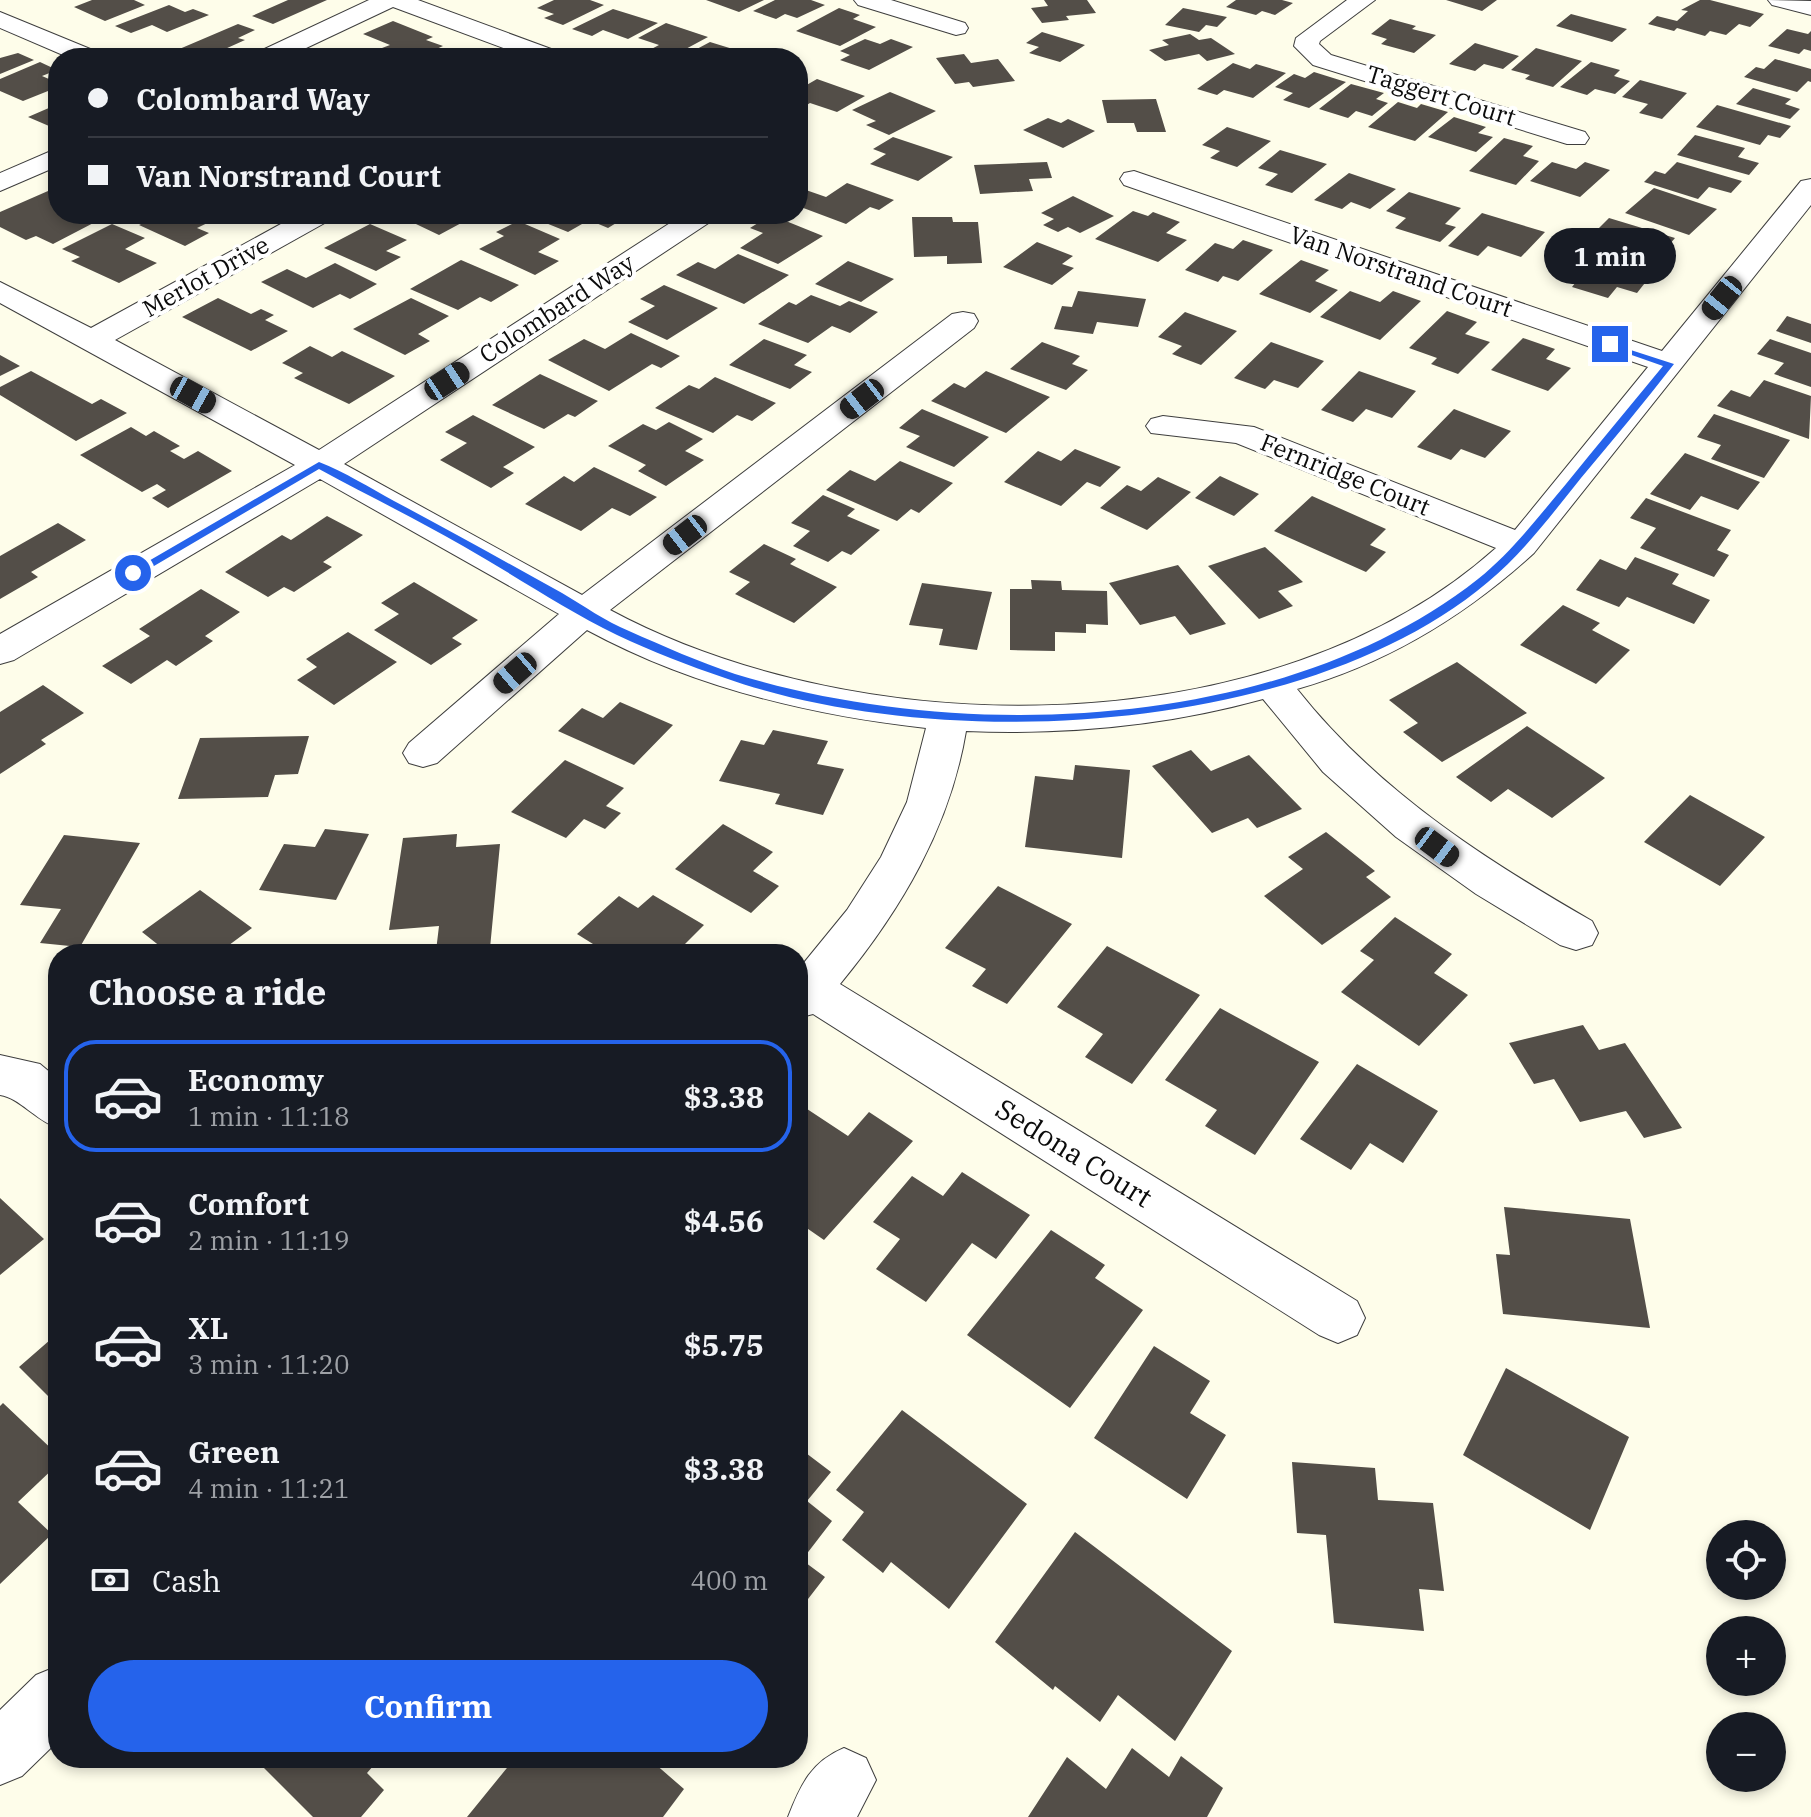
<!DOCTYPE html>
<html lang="en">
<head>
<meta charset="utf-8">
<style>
  :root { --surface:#171b24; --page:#242831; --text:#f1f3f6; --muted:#9ea1a6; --line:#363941; --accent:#2563eb }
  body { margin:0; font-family:"IBM Plex Serif",serif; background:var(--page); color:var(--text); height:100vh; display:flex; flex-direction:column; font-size:30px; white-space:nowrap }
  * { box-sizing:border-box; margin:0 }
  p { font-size:26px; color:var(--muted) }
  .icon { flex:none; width:44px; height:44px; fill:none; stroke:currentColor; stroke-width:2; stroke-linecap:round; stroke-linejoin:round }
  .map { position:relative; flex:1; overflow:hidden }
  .sheet { position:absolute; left:48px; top:944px; width:760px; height:824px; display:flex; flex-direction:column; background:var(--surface); border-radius:32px; box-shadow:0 4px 12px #0003 }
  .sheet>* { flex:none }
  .guide { position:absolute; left:48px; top:48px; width:760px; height:176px; border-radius:32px; box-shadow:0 4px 12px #0003; display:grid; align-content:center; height:176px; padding:0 40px; background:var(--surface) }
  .buttons { position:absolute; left:1706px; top:1520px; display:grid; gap:16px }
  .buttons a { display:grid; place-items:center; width:80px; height:80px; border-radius:50%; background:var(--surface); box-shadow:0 4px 12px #0003; font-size:40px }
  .end { position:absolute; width:36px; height:36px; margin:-18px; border:10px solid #2563eb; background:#fff; box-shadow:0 0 0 4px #fff }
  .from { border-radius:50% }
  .bubble { position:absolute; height:56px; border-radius:28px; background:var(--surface); box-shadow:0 4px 12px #0003; font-size:26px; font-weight:700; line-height:56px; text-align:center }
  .car { position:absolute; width:24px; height:48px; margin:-24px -12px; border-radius:10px; box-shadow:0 0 6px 2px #0007; background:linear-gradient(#222 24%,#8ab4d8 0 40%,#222 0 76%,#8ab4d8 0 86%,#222 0) }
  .guide b { display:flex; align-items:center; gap:28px; height:76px; font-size:30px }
  .guide b+b { border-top:2px solid var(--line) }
  .guide i { width:20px; height:20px; background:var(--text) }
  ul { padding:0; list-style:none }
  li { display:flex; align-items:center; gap:24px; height:112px; margin:0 16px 12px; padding:0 24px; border:4px solid transparent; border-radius:32px }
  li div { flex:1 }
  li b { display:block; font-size:30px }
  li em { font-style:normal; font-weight:700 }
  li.active { border-color:var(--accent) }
  li>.icon { width:72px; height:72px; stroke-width:1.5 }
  h2 { padding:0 40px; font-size:36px; line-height:96px }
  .pay { display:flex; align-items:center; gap:20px; height:88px; padding:0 40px; font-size:30px }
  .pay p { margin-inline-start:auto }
  .action { display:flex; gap:16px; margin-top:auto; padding:16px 40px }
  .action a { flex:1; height:92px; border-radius:48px; background:var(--accent); color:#fff; font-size:32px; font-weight:700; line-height:92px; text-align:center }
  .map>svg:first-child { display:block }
  .building { fill:#534e48 }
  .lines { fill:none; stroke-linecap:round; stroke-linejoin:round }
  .minor-casing { stroke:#3e3e3e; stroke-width:2 }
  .minor { fill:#fff; fill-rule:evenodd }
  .route { fill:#2563eb }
  .labels { text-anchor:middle; stroke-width:8; stroke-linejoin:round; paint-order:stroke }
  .far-street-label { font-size:24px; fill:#0b0b0b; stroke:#fff }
  .street-label { font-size:28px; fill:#0b0b0b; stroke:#fff }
</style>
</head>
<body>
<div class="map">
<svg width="1811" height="1817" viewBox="0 0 1811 1817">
  <rect width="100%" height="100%" fill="#fefdea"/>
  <path class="building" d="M92,0H134L145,5L105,21L74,7Z
    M288,0H327L273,24L252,16Z
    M554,0H590L604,5L563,25L544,18L554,14L537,8Z
    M706,0H764L739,12Z
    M775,0H811L825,5L797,18L785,14L776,19L753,11Z
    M1044,0H1087L1096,13L1066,16L1069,20L1042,23L1031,8L1048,6Z
    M1236,0H1282L1293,3L1275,15L1262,11L1256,15L1226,7Z
    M1446,0H1497L1482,11Z
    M1700,0H1710L1764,14L1750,27L1739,24L1726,35L1710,31L1705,36L1677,28L1674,31L1648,24L1657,16L1677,21L1688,11L1681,10Z
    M169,5L185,12L193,9L209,15L167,32L152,25L131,33L115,26Z
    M839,8L860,15L853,19L876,27L840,46L796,31Z
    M1183,8L1227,17L1217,27L1206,25L1199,32L1165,25Z
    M613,9L658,23L628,39L603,30L592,36L572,29Z
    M1571,14L1627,29L1612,42L1556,26Z
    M1390,19L1416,26L1412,29L1436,35L1414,53L1381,44L1387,39L1371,34Z
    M393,21L433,37L426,40L443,46L421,56L404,49L394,53L382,48L390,45L363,34Z
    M666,23L708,37L669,58L642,54L659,45L638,38Z
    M238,24L255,30L238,38L245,40L205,58H183L170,53Z
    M1787,29L1808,34L1811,31V51L1804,49L1799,54L1768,46Z
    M1042,32L1085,45L1060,62L1029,53L1039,47L1026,43Z
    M1190,34L1199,40L1211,38L1235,54L1207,61L1199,54L1165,61L1149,50L1169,45L1162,40Z
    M865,39L880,44L891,39L913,47L869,70L840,60L850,55L840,51Z
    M710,42L736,50L733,52L750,58H680Z
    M1475,43L1519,56L1503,69L1484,64L1475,71L1449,64Z
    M1536,48L1582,61L1553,87L1525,79L1530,75L1511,70Z
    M360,50L381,58H342Z
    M455,51L473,58L482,54L493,58H440Z
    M18,53L34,60L0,74V58Z
    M964,54L971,63L998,59L1015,81L973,87L969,82L955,84L936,58Z
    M1775,59L1811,69V82L1808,81L1797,92L1744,77L1756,67L1764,69Z
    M40,62L57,70L42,76L58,83V87L23,101L0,91V79Z
    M1591,62L1620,70L1614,76L1630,81L1615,94L1595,89L1587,95L1560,87Z
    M1233,63L1250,69L1256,64L1286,73L1253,98L1224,90L1217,95L1197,89Z
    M1314,72L1346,82L1309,108L1283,100L1293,93L1275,87L1294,74L1305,78Z
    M817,79L865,96L837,112L810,103L798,110V90Z
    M1640,80L1687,93L1662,119L1639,113L1648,104L1622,97Z
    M1351,84L1384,93L1376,99L1388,103L1372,116L1356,111L1348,118L1319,109Z
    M1753,88L1791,99L1785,104L1800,109L1790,119L1736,104Z
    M890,92L936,111L889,135L866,125L876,121L852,110Z
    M1156,99L1166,132H1137L1134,123H1107L1102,100Z
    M1398,102L1417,108L1421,104L1448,112L1415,141L1368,127Z
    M58,104V122L49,126L28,117Z
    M1717,105L1791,126L1780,138L1768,135L1760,145L1696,127Z
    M1454,117L1486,127L1478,133L1493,137L1476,152L1428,137Z
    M1048,118L1061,123L1068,119L1095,131L1063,148L1023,130Z
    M1227,127L1271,141L1237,167L1210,158L1220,151L1202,145Z
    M1695,135L1745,148L1738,157L1759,163L1749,175L1677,155Z
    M893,137L953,157L918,181L870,164L886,154L873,149Z
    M1504,138L1533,146L1523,156L1539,161L1516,185L1469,171Z
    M1280,150L1327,164L1292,193L1265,185L1278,174L1258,168Z
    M1047,162L1052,178L1029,179L1033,191L980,194L974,165Z
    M1552,162L1576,169L1585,162L1610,170L1580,197L1530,181Z
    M1677,162L1742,181L1731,193L1709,187L1698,199L1644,182L1655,171L1665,174Z
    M1349,173L1396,189L1370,209L1351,202L1342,209L1314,200Z
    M847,183L894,200L879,210L870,207L846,224L798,206V192L803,189L826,197Z
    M1654,188L1717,209L1689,235L1625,213Z
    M48,191L58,195V214H91L101,219L53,244L36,236L26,240L0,227V212Z
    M1409,192L1461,208L1445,224L1456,227L1440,242L1395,228L1406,218L1386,211Z
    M1073,196L1114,216L1080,233L1068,227L1058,232L1043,225L1054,219L1041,213Z
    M1133,211L1148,216L1153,212L1180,222L1166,233L1187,240L1158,262L1095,239Z
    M1482,213L1545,232L1521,257L1488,246L1478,256L1448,246Z
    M161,214H226L197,228L209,233L185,246L139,225Z
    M395,214H478L439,235Z
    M537,214H631L608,228L589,220L568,232L531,217Z
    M771,215L823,236L778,264L740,248L763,233L750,228Z
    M912,217H952L953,222H978L982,263L947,264V256L914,257Z
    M1609,218L1675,238L1663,252L1675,255L1662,271L1582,245Z
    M518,221L560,239L538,252L559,261L535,275L479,249L504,236L496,232Z
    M112,224L145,238L125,249L157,263L119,283L71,261L80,257L62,249Z
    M370,224L407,240L386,251L401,257L376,271L324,248Z
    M1243,240L1273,250L1238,281L1223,276L1218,282L1185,270L1215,243L1233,249Z
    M1037,242L1073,256L1062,264L1074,268L1052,285L1003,267Z
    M738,254L789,275L744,304L676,275L698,262L715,269Z
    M1573,256L1617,270L1621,264L1652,274L1637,293L1617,287L1608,298L1572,287L1579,278L1560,272Z
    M461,260L519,285L491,302L480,297L458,310L410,289Z
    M1301,260L1329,270L1315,281L1338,290L1310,313L1259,294Z
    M848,261L894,279L861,302L815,284Z
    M335,263L377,284L350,299L340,294L313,308L261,282L287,269L306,278Z
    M664,285L718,308L667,340L628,322L655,306L640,299Z
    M1078,291L1146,299L1138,327L1097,322L1093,334L1054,329L1062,306L1072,307Z
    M1350,291L1380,302L1393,291L1421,301L1380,340L1320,317Z
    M811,295L840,306L849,301L878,312L850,333L832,326L808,343L758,324L789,302L796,305Z
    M218,298L251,314L261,309L274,315L265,320L288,331L251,351L182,317Z
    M411,298L449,316L418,334L430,341L405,355L353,329Z
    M1447,311L1477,322L1465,334L1490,342L1458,374L1431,364L1437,358L1409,348Z
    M1185,312L1237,331L1201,365L1172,354L1182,346L1158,337Z
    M1787,316L1811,324V343L1776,331Z
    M631,333L680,356L661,368L652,364L609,391L548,360L584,339L605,349Z
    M1523,338L1555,349L1546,359L1571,368L1548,391L1491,370Z
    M764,339L807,355L794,365L812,372L790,389L729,365Z
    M1770,339L1811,353V387L1774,374L1784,363L1757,354Z
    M1042,342L1080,356L1072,364L1088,370L1066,390L1010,369Z
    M1271,342L1324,361L1298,388L1274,380L1265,389L1234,378Z
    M310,346L332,357L342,351L395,376L349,404L294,378L303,373L282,363Z
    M0,355L20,366L0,376Z
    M31,371L92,404L101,399L127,413L76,441L0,395V387Z
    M986,371L1050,397L1006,433L931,401L954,383L965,388Z
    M1359,371L1416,391L1392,418L1366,409L1353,422L1321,410Z
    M540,374L598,401L575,417L568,414L544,429L492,405Z
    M715,377L776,403L752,421L737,415L713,433L655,408L689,385L699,389Z
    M1764,380L1811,396L1809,439L1717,406L1731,390L1750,397Z
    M922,409L989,437L954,467L906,447L920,436L899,428Z
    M1454,409L1511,431L1485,458L1461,449L1451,460L1417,447Z
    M1714,414L1790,440L1764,478L1711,459L1721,445L1697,437Z
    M473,415L535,447L503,467L514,473L491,488L440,460L467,443L445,432Z
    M669,422L703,439L685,451L704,460L666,486L638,471L646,465L608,446L643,424L656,430Z
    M131,427L146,436L154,431L180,446L170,451L184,459L198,451L232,471L168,508L152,498L166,490L157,484L142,492L80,455Z
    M1075,449L1121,467L1100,487L1087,482L1061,506L1004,482L1038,451L1061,461Z
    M1685,453L1760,482L1738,510L1701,496L1690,510L1650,494Z
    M900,461L953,483L919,513L911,509L897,521L826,490L850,470L875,481Z
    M594,467L657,497L630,516L612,508L581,531L525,504L564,476L574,482Z
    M1220,476L1259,494L1234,516L1195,498Z
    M1158,477L1191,492L1147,530L1100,508L1127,485L1141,491Z
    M823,495L855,509L847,516L880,530L851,555L842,551L828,562L793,546L810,531L791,523Z
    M1312,496L1386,529L1370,545L1386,552L1366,572L1274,531Z
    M1646,498L1731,530L1717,550L1729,555L1714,577L1640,548L1656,528L1630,518Z
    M327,516L363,535L323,562L332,567L294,592L284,587L268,597L225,572L282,535L291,540Z
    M58,523L86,540L31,572L38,577L0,599V556Z
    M764,544L796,559L790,564L837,587L794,623L735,594L750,582L729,572Z
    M1265,547L1303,582L1278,591L1293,606L1259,619L1208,566Z
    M1635,557L1679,574L1672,584L1710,600L1694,624L1627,597L1619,607L1576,590L1600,559L1626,570Z
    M1178,565L1226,624L1190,635L1175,616L1140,625L1109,583Z
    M1031,580L1061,581L1062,590L1107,591L1108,625L1086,624V633L1055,632V651L1010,650V589H1032Z
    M414,582L478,620L452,638L462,644L431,665L374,630L399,614L381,603Z
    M922,583L992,592L977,650L939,645L943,629L909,625Z
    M201,589L240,612L205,636L213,641L176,666L167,660L131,684L102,666L150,636L139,629Z
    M1563,605L1600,623L1592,630L1630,650L1596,684L1520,645Z
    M348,632L397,662L334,705L297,680L317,667L306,659Z
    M1457,662L1527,713L1442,762L1403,732L1418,723L1389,700Z
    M43,685L84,713L41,740L46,744L0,774V712Z
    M620,702L673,725L634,765L558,731L582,708L603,718Z
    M1527,726L1605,778L1552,818L1508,789L1491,802L1456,777Z
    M773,730L828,741L817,764L844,769L823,815L775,804L780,794L719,781L741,740L764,745Z
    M309,736L298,774L275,775L268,797L178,799L200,738Z
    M1191,750L1211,771L1249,755L1302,809L1257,828L1248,818L1212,833L1152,766Z
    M565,760L624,788L606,806L621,813L605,829L584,819L566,838L511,812Z
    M1075,765L1130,770L1122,858L1025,847L1035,776L1073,780Z
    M1690,795L1765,837L1720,886L1644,842Z
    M723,824L773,852L753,871L779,886L751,913L675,869Z
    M325,829L369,834L336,900L259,890L284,844L315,847Z
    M1326,832L1375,871L1366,877L1391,897L1322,945L1264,896L1303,869L1288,857Z
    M457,834L456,847L500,844L490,948L436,951L439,926L389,930L403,838Z
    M64,835L140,843L80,947L40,943L61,909L20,905Z
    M998,886L1072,924L1007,1004L972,986L986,969L945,948Z
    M200,890L252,928L217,954H163L166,951L142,932Z
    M653,895L704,925L679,950L685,954H609L577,934L619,896L638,908Z
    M1395,917L1452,954L1434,973L1468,995L1419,1046L1341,992L1374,960L1360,951Z
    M1107,946L1200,995L1132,1084L1085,1057L1103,1034L1057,1007Z
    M1220,1008L1319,1062L1255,1155L1205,1126L1217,1110L1165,1080Z
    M1583,1025L1599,1050L1625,1043L1682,1128L1644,1138L1626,1111L1580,1122L1554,1079L1534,1084L1509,1043Z
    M1357,1064L1438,1111L1403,1163L1370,1143L1351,1170L1300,1139Z
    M801,1105L848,1136L869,1112L913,1141L824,1240L798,1222V1108Z
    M962,1172L1030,1215L996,1259L972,1243L926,1302L876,1269L900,1239L873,1222L912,1176L943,1196Z
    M0,1198L44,1239L0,1275Z
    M1504,1207L1630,1219L1650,1328L1503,1314L1496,1254L1510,1255Z
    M1051,1230L1105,1265L1095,1278L1143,1310L1070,1408L967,1335Z
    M58,1333V1406L19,1367Z
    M1154,1346L1210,1381L1190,1413L1226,1435L1187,1499L1094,1438Z
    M1506,1368L1629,1437L1590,1530L1463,1455Z
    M3,1403L58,1455V1464L18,1502L52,1534L0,1584V1406Z
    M902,1410L1027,1504L949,1609L891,1562L883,1573L842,1540L864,1512L836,1490Z
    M798,1447L831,1472L807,1501L832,1521L802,1560L825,1577L798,1612Z
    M1292,1462L1375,1468L1378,1500L1433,1503L1444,1591L1419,1589L1424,1631L1334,1623L1326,1535L1297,1533Z
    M1075,1532L1232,1651L1175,1741L1118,1695L1100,1722L1055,1686L1053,1690L995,1642Z
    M1132,1748L1169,1777L1181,1756L1223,1788L1207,1817H1028L1067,1757L1106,1789Z
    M254,1758H380L367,1773L384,1790L361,1817H313Z
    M515,1758H658L654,1763L684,1789L663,1817H467Z"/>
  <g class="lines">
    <defs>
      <path id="minor" d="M369,0H418L562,53L566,58H530L393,7L285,58H252L256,53Z
        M854,0H891L965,23L968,28L965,33L956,35L858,5Z
        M1347,0H1375L1320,41L1319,44L1331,55L1585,132L1589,138L1585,144H1567L1313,65L1294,46L1296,38Z
        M1768,0L1811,1V15L1772,5Z
        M0,12L100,53L104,58H70L0,28Z
        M58,148V166L0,191V173Z
        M1134,171L1662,351L1801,181L1811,179V205L1534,553C1465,616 1388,663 1297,689C1377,790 1482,858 1592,921L1598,933L1592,945L1576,950L1560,945L1476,894L1396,837L1323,772L1263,699C1166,726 1065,735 966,731C950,827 901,910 840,984L1357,1301L1365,1318L1357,1335L1338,1343L1319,1335L813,1014L798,1018V970L847,910L881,857L907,802L926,728C809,715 692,687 587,630L437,763L423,767L409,763L403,753L409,743L559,614L320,479L14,660L0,664V634L295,465L0,303V282L91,328L299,214H334L330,220L115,340L319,450L684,214H717L713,220L344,464L582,595L952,314L963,312L974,314L978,321L974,328L610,610C863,746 1274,747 1496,548L1236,443L1151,433L1146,426L1151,419L1163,416L1254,427L1515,530L1648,367L1124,185L1120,179L1124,173Z
        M0,1055L40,1064L58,1079V1128C35,1120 20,1098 0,1095Z
        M58,1666V1741L22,1776L0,1785V1710L36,1675Z
        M844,1748L866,1758L876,1780L857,1817H788C801,1784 811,1762 844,1748Z"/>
    </defs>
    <use href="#minor" class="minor-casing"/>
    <use href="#minor" class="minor"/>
  </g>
  <path class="route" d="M1606,342L1674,364C1644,403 1612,441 1581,478C1552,514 1524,552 1488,582C1307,735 942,755 725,678C689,666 651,651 617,635C564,609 514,575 463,546C416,519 367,495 319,469L137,576L128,573L319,462C345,472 370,488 394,501C451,531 506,562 562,593C584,606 605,621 629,631C663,646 699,662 735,674C963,744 1284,732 1478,579C1512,552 1538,517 1566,484C1598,444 1631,405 1663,366L1606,346Z"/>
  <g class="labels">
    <g class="far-street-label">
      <text transform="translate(1441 96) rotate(17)" y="8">Taggert Court</text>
      <text transform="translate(1401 272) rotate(19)" y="8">Van Norstrand Court</text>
      <text transform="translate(206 277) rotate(-29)" y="8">Merlot Drive</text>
      <text transform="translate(557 309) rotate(-33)" y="8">Colombard Way</text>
      <text transform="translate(1345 475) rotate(22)" y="8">Fernridge Court</text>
    </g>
    <g class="street-label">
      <text transform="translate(1074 1153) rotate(32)" y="10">Sedona Court</text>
    </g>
  </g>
</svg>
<div class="buttons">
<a><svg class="icon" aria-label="locate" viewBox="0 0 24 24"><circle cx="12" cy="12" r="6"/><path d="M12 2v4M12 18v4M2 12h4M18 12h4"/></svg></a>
<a>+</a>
<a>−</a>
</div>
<i class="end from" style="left:133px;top:573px"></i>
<i class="end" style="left:1610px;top:344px"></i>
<div class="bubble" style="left:1544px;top:228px;width:132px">1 min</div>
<i class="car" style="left:1722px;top:298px;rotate:219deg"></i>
<i class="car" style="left:447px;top:381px;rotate:57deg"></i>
<i class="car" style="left:193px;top:395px;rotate:119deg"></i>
<i class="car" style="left:862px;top:399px;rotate:232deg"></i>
<i class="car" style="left:685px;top:535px;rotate:232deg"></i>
<i class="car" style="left:515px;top:673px;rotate:229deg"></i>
<i class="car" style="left:1437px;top:847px;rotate:127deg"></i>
<div class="guide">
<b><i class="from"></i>Colombard Way</b>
<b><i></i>Van Norstrand Court</b>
</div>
<section class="sheet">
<h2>Choose a ride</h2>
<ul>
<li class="active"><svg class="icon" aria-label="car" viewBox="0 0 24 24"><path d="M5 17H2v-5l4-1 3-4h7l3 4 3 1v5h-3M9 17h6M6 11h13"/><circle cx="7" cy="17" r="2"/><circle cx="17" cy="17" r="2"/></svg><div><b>Economy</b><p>1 min · 11:18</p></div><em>$3.38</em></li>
<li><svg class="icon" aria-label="car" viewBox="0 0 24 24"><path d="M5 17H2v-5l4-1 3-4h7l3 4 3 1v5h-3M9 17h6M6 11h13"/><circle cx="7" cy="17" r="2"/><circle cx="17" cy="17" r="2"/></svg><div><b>Comfort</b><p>2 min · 11:19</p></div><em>$4.56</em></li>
<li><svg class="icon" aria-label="car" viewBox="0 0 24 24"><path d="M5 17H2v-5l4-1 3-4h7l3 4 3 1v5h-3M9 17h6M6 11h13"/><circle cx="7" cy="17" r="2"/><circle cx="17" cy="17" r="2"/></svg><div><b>XL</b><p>3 min · 11:20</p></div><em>$5.75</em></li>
<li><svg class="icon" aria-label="car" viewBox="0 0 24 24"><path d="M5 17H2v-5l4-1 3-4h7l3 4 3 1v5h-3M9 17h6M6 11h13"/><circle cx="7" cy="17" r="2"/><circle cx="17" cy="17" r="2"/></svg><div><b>Green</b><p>4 min · 11:21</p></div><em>$3.38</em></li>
</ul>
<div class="pay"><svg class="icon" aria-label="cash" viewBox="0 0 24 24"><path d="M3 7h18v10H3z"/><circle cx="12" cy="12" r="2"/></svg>Cash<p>400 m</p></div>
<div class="action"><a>Confirm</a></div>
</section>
</div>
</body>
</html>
